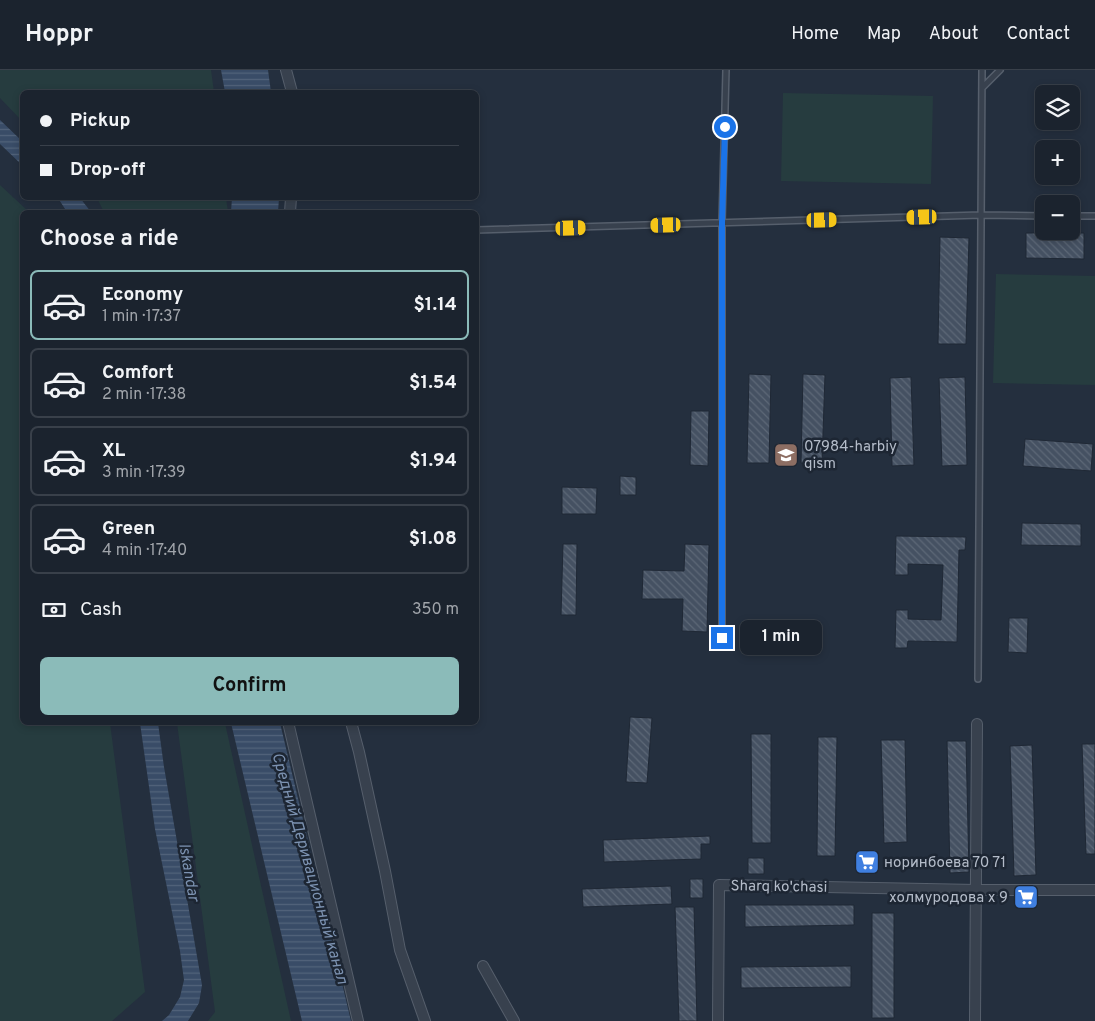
<!DOCTYPE html>
<html lang="en">
<head>
<meta charset="utf-8">
<style>
  :root { --surface:#1b232e; --page:#282f3a; --text:#f1f3f6; --muted:#a0a4aa; --line:#39404a; --accent:#8bbbb9 }
  body { margin:0; font-family:Overpass,sans-serif; background:var(--page); color:var(--text); height:100vh; display:flex; flex-direction:column; font-size:19px; white-space:nowrap }
  * { box-sizing:border-box; margin:0 }
  p { font-size:16px; color:var(--muted) }
  .icon { flex:none; width:28px; height:28px; fill:none; stroke:currentColor; stroke-width:2; stroke-linecap:round; stroke-linejoin:round }
  .map { position:relative; flex:1; overflow:hidden }
  .side { position:absolute; left:20px; top:140px; width:459px; height:515px; display:flex; flex-direction:column; background:var(--surface); border-radius:8px; box-shadow:0 2px 8px #0003,0 0 0 1px var(--line) }
  .side>* { flex:none }
  .hud { position:absolute; left:20px; top:20px; width:459px; height:110px; border-radius:8px; box-shadow:0 2px 8px #0003,0 0 0 1px var(--line); display:grid; align-content:center; height:110px; padding:0 20px; background:var(--surface) }
  .fabs { position:absolute; left:1035px; top:15px; display:grid; gap:10px }
  .fabs a { display:grid; place-items:center; width:45px; height:45px; border-radius:8px; background:var(--surface); box-shadow:0 2px 8px #0003,0 0 0 1px var(--line); font-size:25px }
  .end { position:absolute; width:22px; height:22px; margin:-11px; border:6px solid #1a73e8; background:#fff; box-shadow:0 0 0 2px #fff }
  .from { border-radius:50% }
  .bubble { position:absolute; height:35px; border-radius:8px; background:var(--surface); box-shadow:0 2px 8px #0003,0 0 0 1px var(--line); font-size:16px; font-weight:700; line-height:35px; text-align:center }
  .car { position:absolute; width:15px; height:30px; margin:-15px -8px; border-radius:6px; box-shadow:0 0 4px 1px #0007; background:linear-gradient(#f5c518 24%,#345 0 40%,#f5c518 0 76%,#345 0 86%,#f5c518 0) }
  .hud b { display:flex; align-items:center; gap:18px; height:48px; font-size:19px }
  .hud b+b { border-top:1px solid var(--line) }
  .hud i { width:12px; height:12px; background:var(--text) }
  ul { padding:0; list-style:none }
  li { display:flex; align-items:center; gap:15px; height:70px; margin:0 10px 8px; padding:0 10px; border:2px solid var(--line); border-radius:8px }
  li div { flex:1 }
  li b { display:block; font-size:19px }
  li em { font-style:normal; font-weight:700 }
  li.on { border-color:var(--accent) }
  li>.icon { width:45px; height:45px; stroke-width:1.5 }
  h2 { padding:0 20px; font-size:22px; line-height:60px }
  .pay { display:flex; align-items:center; gap:12px; height:55px; padding:0 20px; font-size:19px }
  .pay p { margin-inline-start:auto }
  .cta { display:flex; gap:10px; margin-top:auto; padding:10px 20px }
  .cta a { flex:1; height:58px; border-radius:8px; background:var(--accent); color:#111; font-size:20px; font-weight:700; line-height:58px; text-align:center }
  header { display:flex; align-items:center; gap:30px; box-sizing:border-box; height:70px; padding:0 25px; background:var(--surface); border-bottom:1px solid var(--line) }
  header strong { font-size:24px }
  nav { display:flex; gap:28px; margin-inline-start:auto; font-size:18px }
  .map>svg:first-child { display:block }
  .green { fill:#263c3f }
  .water { fill:url(#water-rules) }
  .building { fill:url(#building-back-hatch); stroke:#1f2835 }
  .lines { fill:none; stroke-linecap:round; stroke-linejoin:round }
  .lane-casing { stroke:#565f6c; stroke-width:8 }
  .street-casing { stroke:#565f6c; stroke-width:12 }
  .lane { stroke:#38414e; stroke-width:5 }
  .street { stroke:#38414e; stroke-width:10 }
  .route { stroke:#1a73e8; stroke-width:6 }
  .labels { text-anchor:middle; stroke-width:5; stroke-linejoin:round; paint-order:stroke }
  .poi-label { font-size:15px; fill:#b4bcc9; stroke:#1d2633; text-anchor:start }
  .street-label { font-size:15px; fill:#b4bcc9; stroke:#1d2633 }
  .water-label { font-size:16px; font-style:italic; fill:#7c92b1; stroke:#1d2633 }
</style>
</head>
<body>
<header>
<strong>Hoppr</strong>
<nav><a>Home</a><a>Map</a><a>About</a><a>Contact</a></nav>
</header>
<div class="map">
<svg width="1095" height="951" viewBox="0 0 1095 951">
  <defs>
    <pattern id="water-rules" width="6" height="5" patternUnits="userSpaceOnUse" patternTransform="scale(1.25)"><rect width="6" height="5" fill="#394c67"/><path d="M0 2.5h6" fill="none" stroke="#53647b"/></pattern>
    <pattern id="building-back-hatch" width="6" height="6" patternUnits="userSpaceOnUse" patternTransform="scale(1.25)"><rect width="6" height="6" fill="#455162"/><path d="M-1 5l2 2M0 0l6 6M5-1l2 2" fill="none" stroke="#5d6877"/></pattern>
  </defs>
  <rect width="100%" height="100%" fill="#242f3e"/>
  <path class="green" d="M0,0H211L214,22H22V51L0,28Z
    M783,23L933,26L931,114L781,111Z
    M0,115L29,142H22V652L110,653L145,922L112,951H0Z
    M97,128H226L228,142H104Z
    M996,204L1095,206V315L993,313Z
    M177,653H225L291,951H208L215,942Z"/>
  <path class="water" d="M221,0H268L271,22H225Z
    M0,50L22,71V95L0,74Z
    M58,128H80L91,142H67Z
    M232,128H279L278,142H231Z
    M140,653H158L164,697L202,915L199,933L188,951H162L169,945L180,927L184,910L180,881L155,759Z
    M231,653H280L351,951H302Z"/>
  <path class="building" d="M1026,163H1084V189L1026,188Z
    M940,167L969,168L966,274H938Z
    M749,304L771,305L769,393H747Z
    M803,304L825,305L822,393H801Z
    M911,307L914,395L892,396L890,308Z
    M965,307L967,395L942,396L939,308Z
    M691,341H709L708,396L690,395Z
    M1025,369L1093,374L1091,401L1023,396Z
    M620,406L636,407V425H620Z
    M562,417L597,418L596,444H562Z
    M1022,453L1081,454V476L1021,475Z
    M896,466L966,467L965,480H959L957,572L908,571L907,578H895L896,540H908V549L941,550L943,495L908,494V505H895Z
    M563,474H577L576,545H561Z
    M685,474L709,475L707,562L682,561L683,529H642L643,500L684,501Z
    M1009,548H1028L1027,583L1008,582Z
    M630,647L652,648L647,713L626,712Z
    M751,664H771V773H752Z
    M818,667H837L835,786H817Z
    M881,670H905L907,772L884,773Z
    M947,671H966L969,802L950,803Z
    M1082,674H1095V784H1086Z
    M1032,675L1036,805L1014,806L1010,676Z
    M710,766V774H701V789L604,792L603,770Z
    M748,788H764V804H748Z
    M690,809H703V828H690Z
    M671,816L672,834L583,837L582,819Z
    M745,835H854V855L745,857Z
    M675,837H694L697,951H679Z
    M872,843H894V948H872Z
    M851,896V917L741,918V897Z"/>
  <g class="lines">
    <defs>
      <path id="lane" d="M982,18L1000,0
        M1071,146H1095
        M476,160L981,145L1044,146
        M722,568V153L726,0
        M978,609L982,0"/>
      <path id="street" d="M286,0L292,22
        M290,142L291,128
        M288,652L358,951
        M351,652L359,682L385,801L400,880L425,951
        M483,896L514,951
        M718,951L719,815L976,820H1095
        M975,951L977,654"/>
    </defs>
    <use href="#lane" class="lane-casing"/>
    <use href="#street" class="street-casing"/>
    <use href="#lane" class="lane"/>
    <use href="#street" class="street"/>
  </g>
  <g class="lines">
    <path class="route" d="M722,568V153L725,57"/>
  </g>
  <defs>
    <symbol id="university-square" viewBox="-11 -11 22 22"><rect x="-9" y="-9" width="18" height="18" rx="4" fill="#8d6e63" stroke="#1d2633"/><path d="M0-5L7-2L0 1L-7-2ZM-4 1L0 2.5L4 1V4Q0 6-4 4Z" fill="#fff"/></symbol>
    <symbol id="supermarket-square" viewBox="-11 -11 22 22"><rect x="-9" y="-9" width="18" height="18" rx="4" fill="#3f7fe0" stroke="#1d2633"/><path d="M-6-5.5h2.5l.6 2H6L4.5 2H-2.5L-4.4-4H-6ZM-1.5 3.2a1.3 1.3 0 1 0 .1 0ZM3 3.2a1.3 1.3 0 1 0 .1 0Z" fill="#fff"/></symbol>
  </defs>
  <g fill-rule="evenodd">
    <use href="#university-square" x="772" y="371" width="28" height="28"/>
    <use href="#supermarket-square" x="853" y="778" width="28" height="28"/>
    <use href="#supermarket-square" x="1012" y="813" width="28" height="28"/>
  </g>
  <g class="labels">
    <g class="poi-label">
      <text x="804" y="381">07984-harbiy<tspan x="804" dy="17">qism</tspan></text>
      <text x="884" y="797">норинбоева 70 71</text>
      <text x="1008" y="832" text-anchor="end">холмуродова х 9</text>
    </g>
    <g class="street-label">
      <text transform="translate(779 816) rotate(1)" y="5">Sharq ko'chasi</text>
    </g>
    <g class="water-label">
      <text transform="translate(311 798) rotate(74)" y="6">Средний Деривационный канал</text>
      <text transform="translate(190 802) rotate(80)" y="6">Iskandar</text>
    </g>
  </g>
</svg>
<div class="fabs">
<a><svg class="icon" aria-label="layers" viewBox="0 0 24 24"><path d="M12 4l9 5-9 5-9-5zM3 14l9 5 9-5"/></svg></a>
<a>+</a>
<a>−</a>
</div>
<i class="end from" style="left:725px;top:57px"></i>
<i class="end" style="left:722px;top:568px"></i>
<div class="bubble" style="left:740px;top:550px;width:82px">1 min</div>
<i class="car" style="left:922px;top:147px;rotate:268deg"></i>
<i class="car" style="left:822px;top:150px;rotate:89deg"></i>
<i class="car" style="left:666px;top:155px;rotate:268deg"></i>
<i class="car" style="left:571px;top:158px;rotate:88deg"></i>
<div class="hud">
<b><i class="from"></i>Pickup</b>
<b><i></i>Drop-off</b>
</div>
<section class="side">
<h2>Choose a ride</h2>
<ul>
<li class="on"><svg class="icon" aria-label="car" viewBox="0 0 24 24"><path d="M5 17H2v-5l4-1 3-4h7l3 4 3 1v5h-3M9 17h6M6 11h13"/><circle cx="7" cy="17" r="2"/><circle cx="17" cy="17" r="2"/></svg><div><b>Economy</b><p>1 min · 17:37</p></div><em>$1.14</em></li>
<li><svg class="icon" aria-label="car" viewBox="0 0 24 24"><path d="M5 17H2v-5l4-1 3-4h7l3 4 3 1v5h-3M9 17h6M6 11h13"/><circle cx="7" cy="17" r="2"/><circle cx="17" cy="17" r="2"/></svg><div><b>Comfort</b><p>2 min · 17:38</p></div><em>$1.54</em></li>
<li><svg class="icon" aria-label="car" viewBox="0 0 24 24"><path d="M5 17H2v-5l4-1 3-4h7l3 4 3 1v5h-3M9 17h6M6 11h13"/><circle cx="7" cy="17" r="2"/><circle cx="17" cy="17" r="2"/></svg><div><b>XL</b><p>3 min · 17:39</p></div><em>$1.94</em></li>
<li><svg class="icon" aria-label="car" viewBox="0 0 24 24"><path d="M5 17H2v-5l4-1 3-4h7l3 4 3 1v5h-3M9 17h6M6 11h13"/><circle cx="7" cy="17" r="2"/><circle cx="17" cy="17" r="2"/></svg><div><b>Green</b><p>4 min · 17:40</p></div><em>$1.08</em></li>
</ul>
<div class="pay"><svg class="icon" aria-label="cash" viewBox="0 0 24 24"><path d="M3 7h18v10H3z"/><circle cx="12" cy="12" r="2"/></svg>Cash<p>350 m</p></div>
<div class="cta"><a>Confirm</a></div>
</section>
</div>
</body>
</html>
